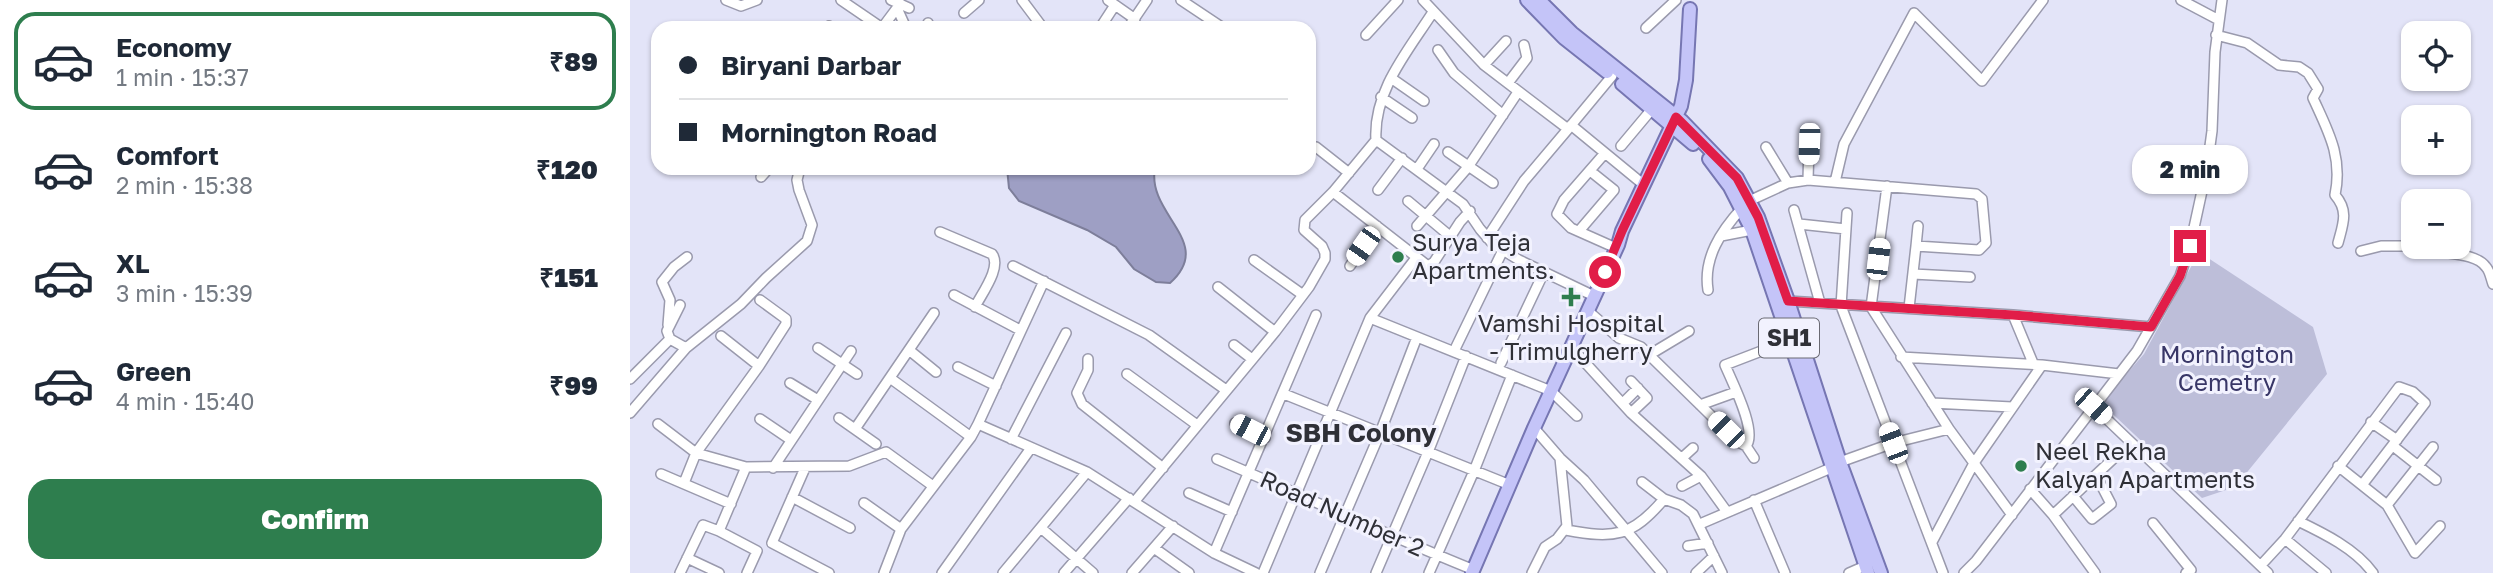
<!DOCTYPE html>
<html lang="en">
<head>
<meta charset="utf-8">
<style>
  :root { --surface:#fff; --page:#f6f6f7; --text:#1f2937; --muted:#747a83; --line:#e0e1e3; --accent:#2e7e4e }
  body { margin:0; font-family:"Golos Text",sans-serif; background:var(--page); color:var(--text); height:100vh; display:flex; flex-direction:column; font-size:26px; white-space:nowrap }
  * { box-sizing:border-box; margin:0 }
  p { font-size:23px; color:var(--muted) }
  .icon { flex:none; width:38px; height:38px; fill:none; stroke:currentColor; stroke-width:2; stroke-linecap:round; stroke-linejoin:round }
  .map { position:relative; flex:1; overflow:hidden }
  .sheet { display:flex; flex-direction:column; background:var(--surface); width:630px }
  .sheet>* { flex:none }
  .banner { position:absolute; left:21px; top:21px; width:665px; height:154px; border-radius:21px; box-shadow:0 2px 5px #0004; display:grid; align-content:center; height:154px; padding:0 28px; background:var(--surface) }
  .fabs { position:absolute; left:1771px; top:21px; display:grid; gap:14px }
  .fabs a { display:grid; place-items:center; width:70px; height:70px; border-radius:14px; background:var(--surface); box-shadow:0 2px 5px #0004; font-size:35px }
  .end { position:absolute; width:32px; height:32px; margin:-16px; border:9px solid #e11d48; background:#fff; box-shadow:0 0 0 4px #fff }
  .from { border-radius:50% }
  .bubble { position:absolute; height:49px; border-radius:21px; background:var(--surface); box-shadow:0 2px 5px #0004; font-size:23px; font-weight:800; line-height:49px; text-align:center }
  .car { position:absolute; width:21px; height:42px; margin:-21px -10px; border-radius:9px; box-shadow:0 0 5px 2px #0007; background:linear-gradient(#fff 24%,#345 0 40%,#fff 0 76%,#345 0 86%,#fff 0) }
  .banner b { display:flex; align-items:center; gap:24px; height:66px; font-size:26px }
  .banner b+b { border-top:2px solid var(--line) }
  .banner i { width:18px; height:18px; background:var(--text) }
  ul { padding:12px 0 0; list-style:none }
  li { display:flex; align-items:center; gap:21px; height:98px; margin:0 14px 10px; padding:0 14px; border:4px solid transparent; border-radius:21px }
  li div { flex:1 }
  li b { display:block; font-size:26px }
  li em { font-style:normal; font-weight:800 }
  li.on { border-color:var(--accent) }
  li>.icon { width:63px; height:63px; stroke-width:1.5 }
  .primary-button { display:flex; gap:14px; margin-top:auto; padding:14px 28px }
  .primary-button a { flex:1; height:80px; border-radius:21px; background:var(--accent); color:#fff; font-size:28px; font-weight:800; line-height:80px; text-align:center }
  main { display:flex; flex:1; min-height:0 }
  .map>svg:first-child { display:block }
  .green { fill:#bdbed9 }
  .water { fill:#9e9fc4; stroke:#7d7e9a; stroke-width:2 }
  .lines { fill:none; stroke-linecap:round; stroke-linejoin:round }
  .minor-casing { stroke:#9a9aad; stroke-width:12 }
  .major-casing { stroke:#7676b2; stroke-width:16 }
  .minor { stroke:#fff; stroke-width:9 }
  .major { stroke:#c4c4f8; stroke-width:12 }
  .route { stroke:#e11d48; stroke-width:9 }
  .poi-dot { fill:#2e7e4e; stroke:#f2f2fe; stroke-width:2.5 }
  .labels { text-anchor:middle; stroke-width:6; stroke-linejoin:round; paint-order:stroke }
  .shield { fill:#f2f2fe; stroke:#6a6a73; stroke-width:2 }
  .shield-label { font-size:23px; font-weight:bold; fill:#2f3037 }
  .poi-label { font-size:24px; fill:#2f3037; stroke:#f2f2fe; text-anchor:start }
  .park-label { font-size:24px; fill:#383667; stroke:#f2f2fe }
  .street-label { font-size:24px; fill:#2f3037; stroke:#f2f2fe }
  .neighbourhood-label { font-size:26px; font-weight:bold; fill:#2f3037; stroke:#f2f2fe }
</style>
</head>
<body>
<main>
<section class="sheet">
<ul>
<li class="on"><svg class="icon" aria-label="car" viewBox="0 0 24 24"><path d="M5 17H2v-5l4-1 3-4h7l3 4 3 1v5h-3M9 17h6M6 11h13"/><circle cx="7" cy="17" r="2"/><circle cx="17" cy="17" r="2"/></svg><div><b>Economy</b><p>1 min · 15:37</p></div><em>₹89</em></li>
<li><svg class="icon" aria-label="car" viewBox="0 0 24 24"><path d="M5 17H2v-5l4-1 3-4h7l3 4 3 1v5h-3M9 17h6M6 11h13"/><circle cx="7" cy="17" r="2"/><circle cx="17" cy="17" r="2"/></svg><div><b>Comfort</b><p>2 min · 15:38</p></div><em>₹120</em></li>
<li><svg class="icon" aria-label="car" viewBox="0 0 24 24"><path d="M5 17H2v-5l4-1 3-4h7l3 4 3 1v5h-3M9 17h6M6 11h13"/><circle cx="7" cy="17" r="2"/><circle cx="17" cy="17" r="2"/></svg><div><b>XL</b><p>3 min · 15:39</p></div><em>₹151</em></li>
<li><svg class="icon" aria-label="car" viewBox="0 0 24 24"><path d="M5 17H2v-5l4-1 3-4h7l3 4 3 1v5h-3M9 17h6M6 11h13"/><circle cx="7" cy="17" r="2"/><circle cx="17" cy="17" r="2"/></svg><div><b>Green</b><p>4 min · 15:40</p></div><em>₹99</em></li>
</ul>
<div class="primary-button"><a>Confirm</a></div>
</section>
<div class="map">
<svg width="1863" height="573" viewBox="0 0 1863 573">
  <rect width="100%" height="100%" fill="#e3e4f8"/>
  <path class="green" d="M1569,252L1683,327L1697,374L1605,487L1572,498L1471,403L1514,354Z"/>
  <path class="water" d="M377,168H525C516,215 586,242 540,283L526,282L504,269L486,247L457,230L389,201L379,188Z"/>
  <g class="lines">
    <defs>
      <path id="minor" d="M96,0L111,6L127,0
        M211,0L252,28
        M261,0L279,8
        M392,0L413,28
        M478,0L505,19
        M551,0L593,28
        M793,0L854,65L938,129L982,76
        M1551,0L1587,19
        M267,8L276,28
        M803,12C778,51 743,91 746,140L833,204L850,229L863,244L889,260L964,296
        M334,13L349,0
        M298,23L300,28
        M199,26L202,28
        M252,28L267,8L269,0
        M470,28L485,5
        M498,28L517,0
        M1016,28L1046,0
        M736,35L768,0
        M1586,35L1617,43L1649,65L1669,67L1678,73L1688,89L1683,98C1698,131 1713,157 1705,195C1719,211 1713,224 1708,243
        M808,50L824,73L873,115
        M854,65L876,41
        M761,78L794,101
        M878,83L897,58L894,45
        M751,97L782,118
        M941,125L1014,185
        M991,146L1022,109
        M686,147L719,173
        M1136,147L1158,183
        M818,152L863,183
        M975,153L934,200L927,214L941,228L986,248
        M787,169L804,144
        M131,177L139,168
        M1178,180L1179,144
        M1205,182L1214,144L1284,13L1352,81L1413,0
        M1257,186L1241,307L1319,429L1382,515
        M748,190L772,158
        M703,192L798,266L804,262L830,222L840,211
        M778,201L821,237
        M1119,201L1158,183L1178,180L1346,194L1352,199L1356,243L1349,250L1286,246L1288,226
        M1164,210L1190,303
        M1217,213L1211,306L1313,573
        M1169,224L1216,229
        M787,226L838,167L888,92
        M949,231L984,190L964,174
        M310,232L362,254C372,267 352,293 345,307
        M1091,236L1122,230
        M857,238L894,181L938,129
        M1791,247C1809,255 1845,251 1856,267C1860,271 1861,279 1863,284
        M1731,251L1751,246H1783
        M624,260L673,295
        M383,266L519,335L596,390
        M720,266L747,226
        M1283,274L1340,277
        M588,287L645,332
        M1078,290C1073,258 1091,231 1112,208
        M324,295L390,330
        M1158,301L1383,315L1521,327
        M50,305L37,331L40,339L56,348L111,304L136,278L177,241L182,225L169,190L167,180L170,168
        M1279,308L1286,246
        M958,311L989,338L1011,347L1108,442L1116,446C1128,432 1102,382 1095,365L1160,340
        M1383,315L1403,363
        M740,318L921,391L947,416
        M38,325L40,300L32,282L44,267L57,257
        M91,336L129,366
        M604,345L622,359
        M940,346L1001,413L1071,476L1097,512
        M826,347L873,250
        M188,348L227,374
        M279,350L306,372
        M1019,355L1059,331
        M1271,357L1412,365
        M458,359V370L447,393L452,404L533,468
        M871,363L914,272
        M328,367L366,386
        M497,374L567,425
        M260,378L341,437
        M0,379L40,339
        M1001,381L1017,398L1001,413
        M160,383L188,400
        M654,394L880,485
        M993,403L1008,388
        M1302,403L1382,407
        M1070,405L1106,392
        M1463,406L1638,573
        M0,413L56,348
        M209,418L246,444
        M130,419L161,440
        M1741,422L1767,440
        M605,423L635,438
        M28,424L66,453L116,467
        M348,424L457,472L584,553L626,573
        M225,429L304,313
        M381,439L436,333
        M1116,446L1124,458
        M1763,446L1806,480
        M1052,458L1063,448
        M587,459C673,496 757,535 844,570
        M931,459L954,480L1032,573
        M1210,462L1263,443L1319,429
        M1708,466L1757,505L1785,553L1810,526
        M143,468L221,351
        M175,468L142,543L199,573
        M31,474L101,504
        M1012,482L1034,499L1051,505L1063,514L1092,573
        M54,483L66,453L129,366L156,324V319L130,300
        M1052,486L1071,476
        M1400,489L1423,515L1465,573
        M559,493L602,512
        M1443,496L1462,519L1481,504L1466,475
        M162,497L220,528
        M1124,500L1155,573
        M505,501L645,332L679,287L695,259V253L692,246L674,230L675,220L703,192L746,140
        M234,503L271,529
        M1757,505L1803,447
        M1423,515L1485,457
        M1668,521C1693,533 1726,549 1743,573
        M1523,523L1561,570L1556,573
        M1070,524L1201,468
        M411,528L463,573
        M936,530C984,539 1002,537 1034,499
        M89,531L127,551L117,573
        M1655,539L1696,573
        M1302,542L1344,463L1412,365L1489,374
        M1058,546L1078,543
        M524,548L559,573
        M584,553L686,315
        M57,558L89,573
        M1632,564L1655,539L1769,387L1783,392L1795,403L1732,485
        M50,573L73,525L89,531L116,467L219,466L256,452L303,486
        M254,573L271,529L341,437L348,424L414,281
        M312,573L401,448
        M373,573L457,472
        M434,573L499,498
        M502,573L543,526
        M633,573L740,318L786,258
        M690,573L750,433L787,337
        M746,573L798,452L836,356
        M799,573L844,471L882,375
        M902,573L915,547L927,539L937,526L930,458L904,428
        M1066,573L1084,556
        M1219,573L1235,566
        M1334,573L1346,561L1507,351L1550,276L1560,246L1577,168L1582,131L1585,52L1592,0"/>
      <path id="major" d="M897,0L934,38L977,72
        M909,0L942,33L1052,121L1107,178L1128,217L1158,301L1210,462L1251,573
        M992,84L1063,144
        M1079,159L1100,187L1122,230L1238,573
        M842,573L904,428L988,245L992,231L1051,106L1056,80L1060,9"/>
    </defs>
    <use href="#minor" class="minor-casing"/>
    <use href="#major" class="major-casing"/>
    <use href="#minor" class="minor"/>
    <use href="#major" class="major"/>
  </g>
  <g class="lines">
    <path class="route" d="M975,272L992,231L1046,117L1107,178L1128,217L1158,301L1383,315L1521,327L1550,276L1560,246"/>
  </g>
  <g class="poi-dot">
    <circle cx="768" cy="257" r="7"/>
    <path d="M937.5 286.5h7v7h7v7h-7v7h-7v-7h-7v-7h7z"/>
    <circle cx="1391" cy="466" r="7"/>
  </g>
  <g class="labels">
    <rect class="shield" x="1129" y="318.5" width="60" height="39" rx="5"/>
    <g class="shield-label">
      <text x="1159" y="346">SH1</text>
    </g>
    <g class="poi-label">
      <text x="782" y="251">Surya Teja<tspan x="782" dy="28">Apartments.</tspan></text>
      <text x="941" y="332" text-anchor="middle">Vamshi Hospital<tspan x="941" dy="28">- Trimulgherry</tspan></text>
      <text x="1405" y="460">Neel Rekha<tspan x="1405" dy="28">Kalyan Apartments</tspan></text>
    </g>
    <g class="park-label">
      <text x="1597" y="363">Mornington<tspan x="1597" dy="28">Cemetry</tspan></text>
    </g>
    <g class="street-label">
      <text transform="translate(712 514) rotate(24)" y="8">Road Number 2</text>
    </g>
    <g class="neighbourhood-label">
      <text x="731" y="442">SBH Colony</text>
    </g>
  </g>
</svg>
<div class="fabs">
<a><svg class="icon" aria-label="locate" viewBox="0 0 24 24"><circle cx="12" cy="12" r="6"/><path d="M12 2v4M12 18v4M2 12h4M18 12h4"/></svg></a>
<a>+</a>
<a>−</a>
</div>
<i class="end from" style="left:975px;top:272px"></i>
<i class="end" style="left:1560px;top:246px"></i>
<div class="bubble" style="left:1502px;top:145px;width:116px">2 min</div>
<i class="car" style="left:1179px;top:144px;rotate:182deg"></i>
<i class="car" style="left:733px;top:246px;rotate:215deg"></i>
<i class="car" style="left:1248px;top:259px;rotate:7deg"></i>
<i class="car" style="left:1463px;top:406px;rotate:132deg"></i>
<i class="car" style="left:620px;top:430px;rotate:297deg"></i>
<i class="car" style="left:1096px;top:430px;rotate:315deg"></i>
<i class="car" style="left:1263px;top:443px;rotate:339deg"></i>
<div class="banner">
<b><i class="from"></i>Biryani Darbar</b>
<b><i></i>Mornington Road</b>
</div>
</div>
</main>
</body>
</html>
